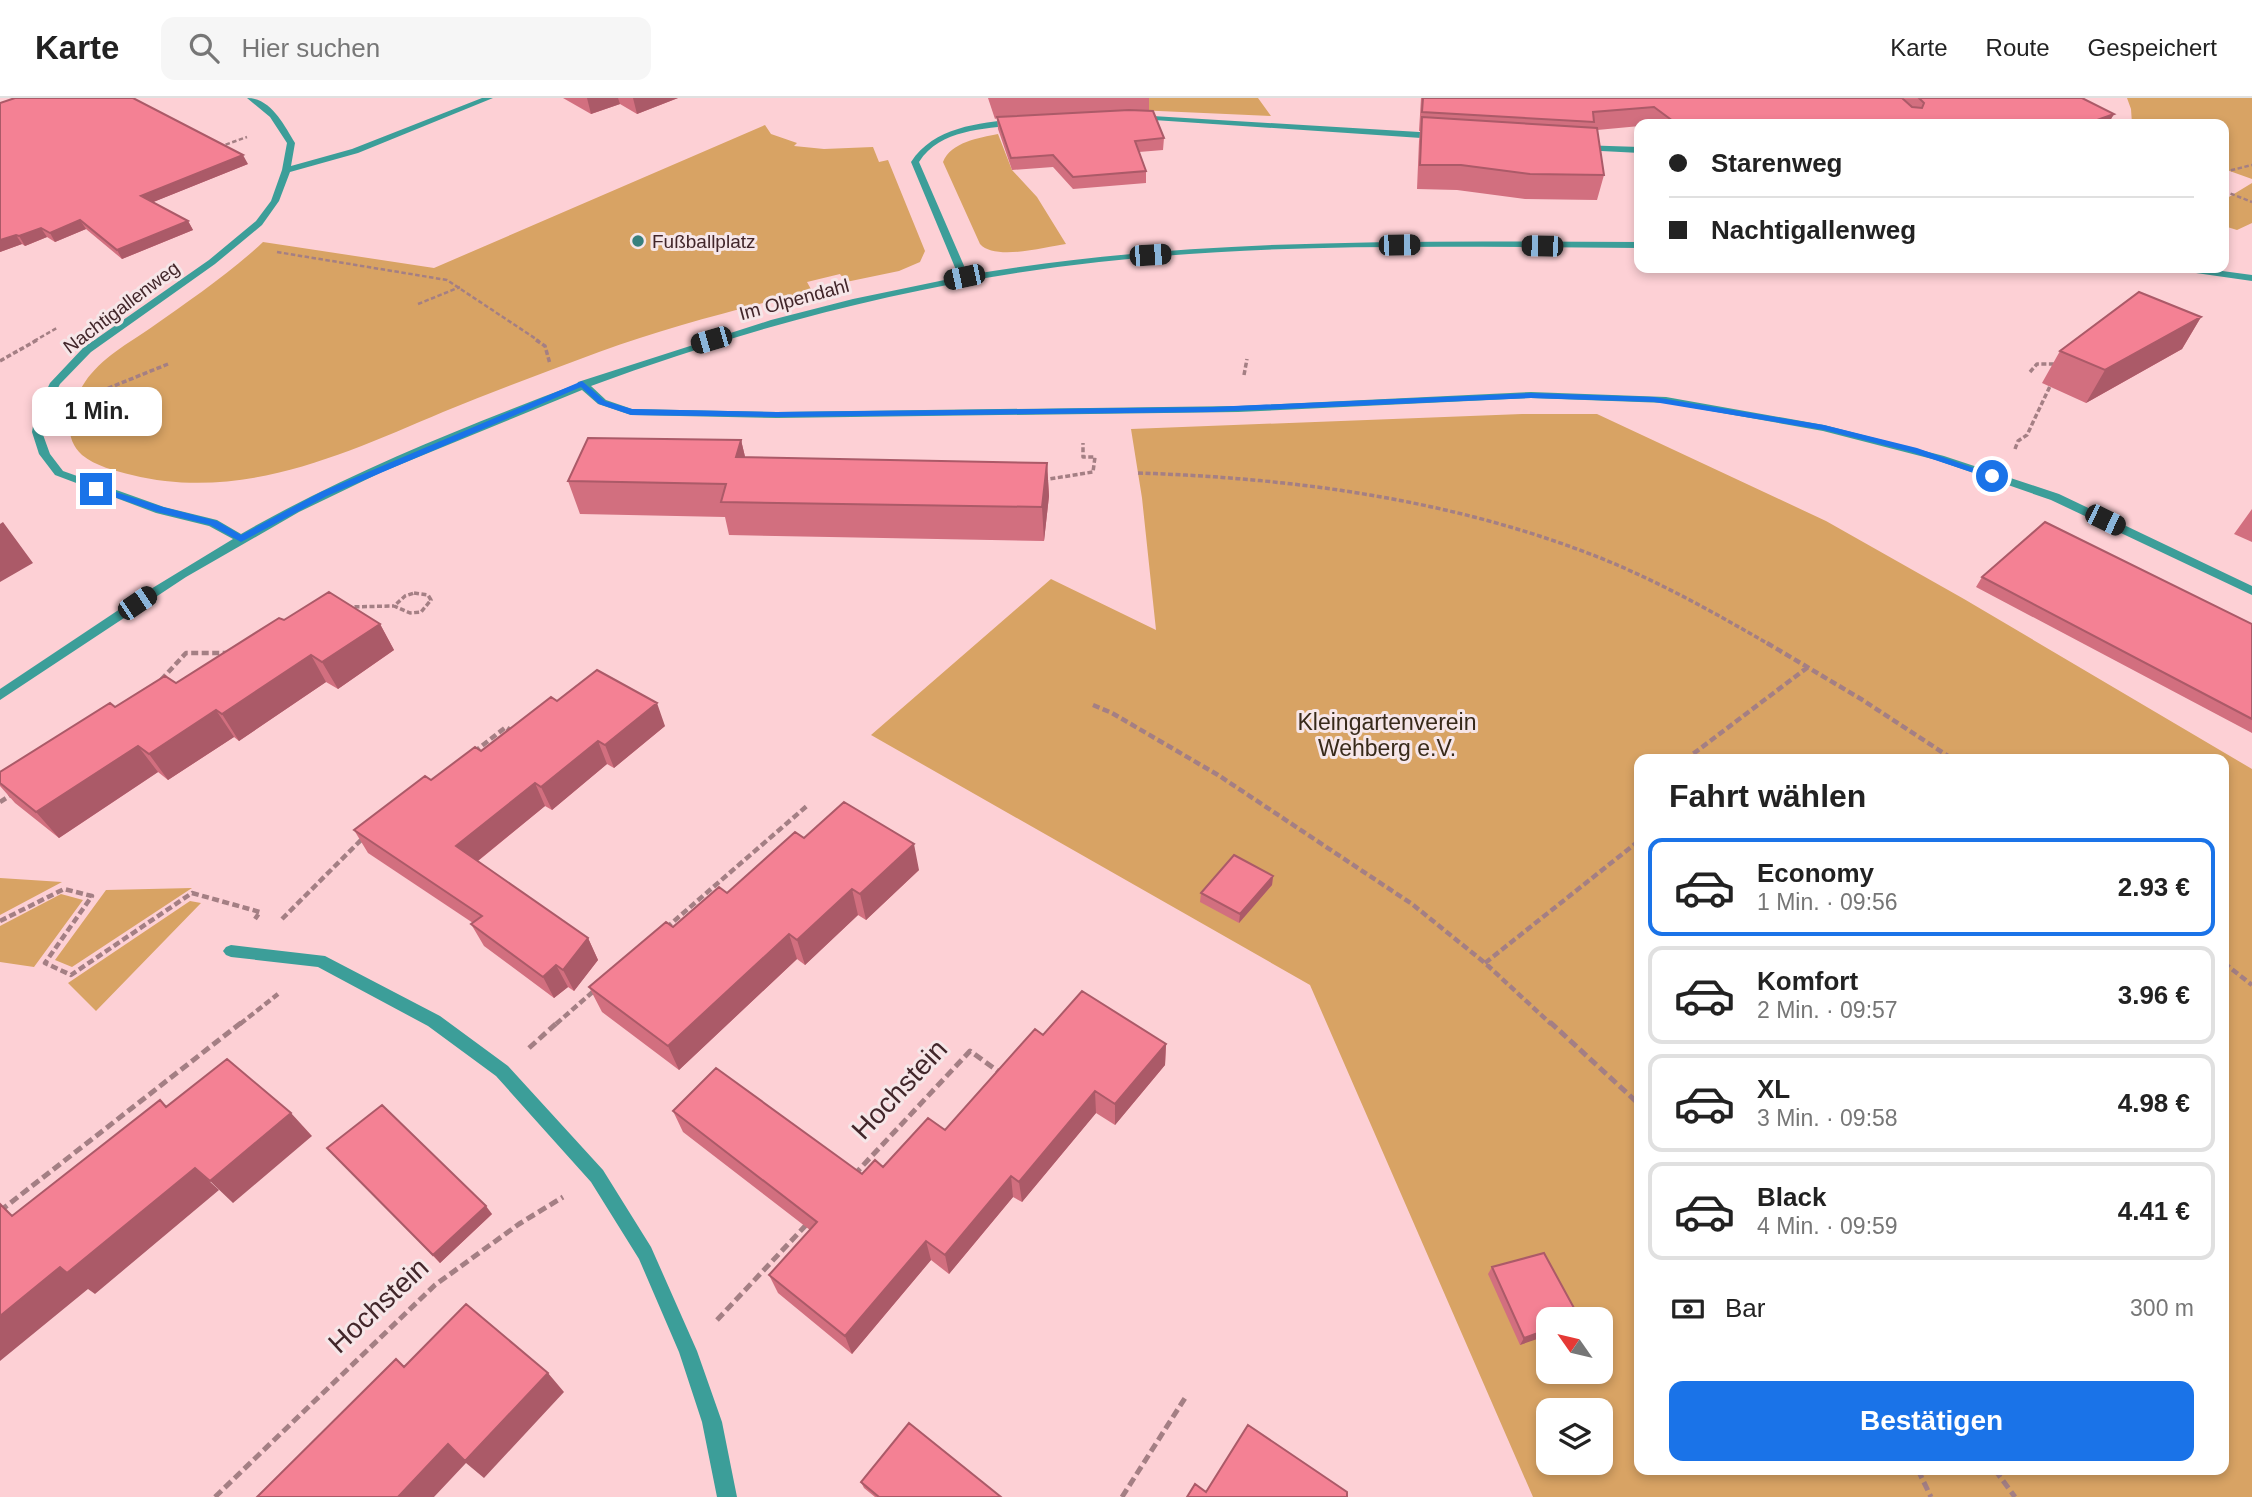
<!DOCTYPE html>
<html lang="de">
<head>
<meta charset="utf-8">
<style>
  :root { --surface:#fff; --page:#f6f6f6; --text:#222; --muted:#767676; --line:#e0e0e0; --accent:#1a73e8 }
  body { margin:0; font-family:Arial,sans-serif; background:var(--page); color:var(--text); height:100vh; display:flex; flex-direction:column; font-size:26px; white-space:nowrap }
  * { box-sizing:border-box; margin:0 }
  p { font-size:23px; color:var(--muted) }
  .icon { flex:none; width:38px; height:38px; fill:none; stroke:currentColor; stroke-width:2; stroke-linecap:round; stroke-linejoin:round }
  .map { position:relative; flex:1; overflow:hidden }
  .side { position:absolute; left:1634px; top:656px; width:595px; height:721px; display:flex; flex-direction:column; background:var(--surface); border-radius:14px; box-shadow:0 4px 10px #0003 }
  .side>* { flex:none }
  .banner { position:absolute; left:1634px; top:21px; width:595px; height:154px; border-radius:14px; box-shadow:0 4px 10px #0003; display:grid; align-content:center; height:154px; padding:0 35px; background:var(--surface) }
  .needle { width:46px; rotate:304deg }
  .buttons { position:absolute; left:1536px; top:1209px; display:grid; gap:14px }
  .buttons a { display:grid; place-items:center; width:77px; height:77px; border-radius:14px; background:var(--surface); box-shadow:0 4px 10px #0003; font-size:35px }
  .end { position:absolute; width:32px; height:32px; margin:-16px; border:9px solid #1a73e8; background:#fff; box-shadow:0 0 0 4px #fff }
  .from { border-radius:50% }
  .bubble { position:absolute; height:49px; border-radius:14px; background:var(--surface); box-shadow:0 4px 10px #0003; font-size:23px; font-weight:700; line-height:49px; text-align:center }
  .car { position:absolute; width:21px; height:42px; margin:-21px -10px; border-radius:9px; box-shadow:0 0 5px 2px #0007; background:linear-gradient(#222 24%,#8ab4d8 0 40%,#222 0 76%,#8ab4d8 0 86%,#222 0) }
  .banner b { display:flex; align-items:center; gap:24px; height:66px; font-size:26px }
  .banner b+b { border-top:2px solid var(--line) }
  .banner i { width:18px; height:18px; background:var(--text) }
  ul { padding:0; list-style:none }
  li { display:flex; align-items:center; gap:21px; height:98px; margin:0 14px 10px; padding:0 21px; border:4px solid var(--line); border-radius:14px }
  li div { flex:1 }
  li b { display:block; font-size:26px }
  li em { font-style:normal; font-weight:700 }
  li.selected { border-color:var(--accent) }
  li>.icon { width:63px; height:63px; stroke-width:1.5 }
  h2 { padding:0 35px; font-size:32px; line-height:84px }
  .pay { display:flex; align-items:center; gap:18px; height:77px; padding:0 35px; font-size:26px }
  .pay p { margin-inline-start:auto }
  .action { display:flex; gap:14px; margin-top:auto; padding:14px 35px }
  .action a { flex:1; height:80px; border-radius:14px; background:var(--accent); color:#fff; font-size:28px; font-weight:700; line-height:80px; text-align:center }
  header { display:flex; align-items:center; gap:42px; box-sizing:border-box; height:98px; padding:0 35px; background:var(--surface); border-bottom:2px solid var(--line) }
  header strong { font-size:33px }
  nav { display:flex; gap:38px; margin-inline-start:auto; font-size:24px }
  .search { width:490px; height:63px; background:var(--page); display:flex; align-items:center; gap:18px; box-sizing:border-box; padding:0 24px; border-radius:14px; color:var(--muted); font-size:26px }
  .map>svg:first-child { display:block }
  .green { fill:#d8a364; fill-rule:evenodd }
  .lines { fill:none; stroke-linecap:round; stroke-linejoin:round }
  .path-far3 { stroke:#a47f84; stroke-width:2.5; stroke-dasharray:4.5 2.5; stroke-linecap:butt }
  .path-far2 { stroke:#a47f84; stroke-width:3.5; stroke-dasharray:5 2.5; stroke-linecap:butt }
  .path-far1 { stroke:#a47f84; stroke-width:4.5; stroke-dasharray:7 3.5; stroke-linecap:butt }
  .path { stroke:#a47f84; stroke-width:5; stroke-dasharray:9 4.5; stroke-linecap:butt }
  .minor { fill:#3c9e99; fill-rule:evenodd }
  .wall { fill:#d26f7f }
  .shaded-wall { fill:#ab5a68 }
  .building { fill:#f48194; stroke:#ab5a68; stroke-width:2 }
  .route { fill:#1a73e8 }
  .poi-dot { fill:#38807d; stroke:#f6e6e8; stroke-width:2.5 }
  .labels { text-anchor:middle; stroke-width:6; stroke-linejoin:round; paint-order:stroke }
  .far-poi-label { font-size:19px; fill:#42262a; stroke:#f6e6e8; text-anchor:start }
  .far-street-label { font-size:19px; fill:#42262a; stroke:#f6e6e8 }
  .park-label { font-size:23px; fill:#382a1a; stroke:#f6e6e8 }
  .near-street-label { font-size:28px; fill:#42262a; stroke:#f6e6e8 }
</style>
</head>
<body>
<header>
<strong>Karte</strong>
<div class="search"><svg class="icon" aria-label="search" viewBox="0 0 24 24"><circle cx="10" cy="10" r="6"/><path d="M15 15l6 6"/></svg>Hier suchen</div>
<nav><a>Karte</a><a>Route</a><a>Gespeichert</a></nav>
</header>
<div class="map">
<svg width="2252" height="1399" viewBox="0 0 2252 1399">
  <rect width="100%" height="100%" fill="#fdd0d5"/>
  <path class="green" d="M1110,0H1258L1271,18L1114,11Z
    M2127,0H2252V81L2224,71V26H2132L2131,11Z
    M765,27L771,36L797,45L794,48L824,51L873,49L879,64L888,62L925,153L920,164L899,173L846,184L840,176L807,184L812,193C741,210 669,229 599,254C547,273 495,293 443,314C344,356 242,404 132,377C116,373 95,368 82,357C60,337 71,305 85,284C101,260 129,245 152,229C190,202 229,176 263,144L434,170Z
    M998,36L1012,72L1037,99L1066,146C1045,149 995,163 980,146L943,64C951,44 979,40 998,36Z
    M2252,85V125L2237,132L2224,128V102Z
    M1522,316H1597L1826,423L1964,501L2252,671V1399H1533L1310,887L871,637L1051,481L1156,532L1142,400L1131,331ZM1640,662H2224V1372H1640ZM1549,1222H1601V1274H1549ZM1549,1312H1601V1365H1549Z
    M0,780L62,784L0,817Z
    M192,790L72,869L55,862L106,792Z
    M61,796L83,802L34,869L0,864V828Z
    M190,803L201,805L96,913L68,885Z"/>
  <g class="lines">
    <path class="path-far3" d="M219,49L247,39
      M2224,74L2252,67
      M2224,93L2252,104
      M277,154L447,182L539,243
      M418,206L460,189
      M34,243L57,230"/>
    <path class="path-far2" d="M536,242L545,248L550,266
      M0,263L37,242
      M2030,274L2037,266H2057
      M1244,277L1247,261
      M94,296L168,266
      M2015,351L2018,343L2027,337L2051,286
      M1138,375C1290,380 1442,400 1585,454C1649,478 1710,512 1770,547
      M1043,382L1093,374L1095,359H1083V345
      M414,495L428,497L431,502L421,514L410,515L394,508L405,498Z
      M347,509L394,508"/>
    <path class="path-far1" d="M1767,545L1861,601L1954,662
      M161,582L186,555H229
      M1093,607L1112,615L1218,677L1412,806L1485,865L1551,926
      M474,654L506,629L512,633
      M1685,662L1808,569
      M0,704L11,697
      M282,821L362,741
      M0,823L64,791L92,798L45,865L71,877L192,795L260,814L255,821
      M666,830L808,707
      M1485,865L1640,742
      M2224,865L2252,887
      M240,926L278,896
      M556,926L596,891"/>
    <path class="path" d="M1550,924L1640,1007
      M529,950L558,924
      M854,1077L970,953L1002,976
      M0,1113L242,924
      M717,1222L807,1126
      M1918,1372L1931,1399
      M1995,1372L2015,1399
      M215,1399L435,1187L519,1126L563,1099
      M1122,1399L1185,1300"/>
    <path class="minor" d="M247,0C271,0 284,27 295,45L291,68L352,51L482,0H493L358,55L290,74L279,103L262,127L215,166L91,254L60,286L45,316L42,334L50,356L63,373L164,409L217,422L241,436C347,375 463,329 577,286L578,284L771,222L853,201L959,179L911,64C934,29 978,25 1017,21L1020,22V26C985,32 941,30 919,64L968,177C1190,139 1415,143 1640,144V150C1460,149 1279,144 1099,164C925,183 755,227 591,288L606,302L632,311L777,314L1238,308L1531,294L1666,299L1824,327L1944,358L2059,396L2252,488V497L2051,402L1936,362L1823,333L1666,305L1531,300L1238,314L777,320L631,317L598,306L582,292L382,374L299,414L186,479L0,602V591L141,497L233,441L209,428L156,415L55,377L39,356L32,334L35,316L50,285L83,250L209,162L256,123L271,103L282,72L287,45L270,19Z
      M1136,17L1436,35L1440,38L1436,41L1139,21L1135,19Z
      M1579,47L1640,49V55L1582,52L1578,49Z
      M2177,170H2200L2252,177V183L2182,173Z
      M231,847L325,858L440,918L508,968L603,1072L651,1149L697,1253L722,1324L737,1399H717L702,1324L679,1254L639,1161L591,1084L496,978L428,928L318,869L231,859L226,857L223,853L226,849Z"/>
  </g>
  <path class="wall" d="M563,0H678L637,16L620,6L591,16Z
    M988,0H1149V13L1164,40L1163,52L1139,54L1146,73V85L1073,91L1053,69L1012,72L998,31L997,20L995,21Z
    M1421,0H2082L2114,16L2108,26H1640V28L1597,32L1604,77L1597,102L1525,101L1457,92L1417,91L1419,43L1420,33H1419Z
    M0,5L248,66L153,104L188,123L193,132L122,161L86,131L55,144L47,139L25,148L22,146L0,154Z
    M2201,219L2182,251L2086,305L2042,285L2060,253Z
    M741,342L745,359L1047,365L1049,398L1044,443L729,437L725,419L580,416L568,383Z
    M2252,411V444L2234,436Z
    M1982,479L2252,526V635L1976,489Z
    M284,522L380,526L394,552L338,591L326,584L239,643L234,639L168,682L158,674L59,740L15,705L0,688V674L115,609L176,585Z
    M557,603L665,628L614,670L607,666L552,712L545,708L478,763L588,840L598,862L574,893L568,889L554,900L484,848L471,826L473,825L368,755L354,732L431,682L481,653Z
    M804,740L919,772L866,822L858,817L805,867L797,861L679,972L602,914L589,889L673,829L727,795Z
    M1273,778L1272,787L1239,825L1200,804L1201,795Z
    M1043,937L1166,946L1165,967L1115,1027L1096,1015L1022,1104L1013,1099L949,1176L931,1162L852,1256L778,1195L769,1177L810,1132L683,1034L673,1013L862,1076L883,1069L945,1032Z
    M327,1050L492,1116L440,1165Z
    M1492,1169L1580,1222L1520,1247L1488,1176Z
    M861,1384L1001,1399H875L864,1390Z"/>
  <path class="shaded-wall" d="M587,0H618L620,6L591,16Z
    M633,0H678L637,16Z
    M2114,16L2108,26H2086Z
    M243,57L248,66L146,107L141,98Z
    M80,122L86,131L55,144L50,135Z
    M188,123L193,132L122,161L117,152Z
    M41,130L47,139L25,148L19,138Z
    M16,137L22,146L0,154V142Z
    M2201,219L2182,251L2086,305L2105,272Z
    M741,342L749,375L736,359Z
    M1047,365L1049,398L1044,443L1042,409Z
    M3,424L33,465L0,484V426Z
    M380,526L394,552L338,591L322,564Z
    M311,557L326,584L239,643L222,616Z
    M657,605L665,628L614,670L605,647Z
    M216,612L234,639L168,682L149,656Z
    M598,643L607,666L552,712L541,689Z
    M138,648L158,674L59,740L36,714Z
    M535,685L545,708L469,770L456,748Z
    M914,746L919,772L866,822L860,796Z
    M1273,778L1272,787L1239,825L1240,816Z
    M852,791L858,817L805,867L797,842Z
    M789,836L797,861L679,972L668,948Z
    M588,840L598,862L574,893L563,872Z
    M556,867L568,889L554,900L543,879Z
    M1166,946L1165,967L1115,1027V1006Z
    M1095,993L1096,1015L1022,1104L1019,1084Z
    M291,1015L312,1038L233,1105L210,1083Z
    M195,1070L219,1092L95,1196L88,1191L0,1263V1218L60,1169Z
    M1011,1078L1013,1099L949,1176L945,1157Z
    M486,1108L492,1116L440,1165L433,1157Z
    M926,1143L931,1162L852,1256L845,1238Z
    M1549,1231V1237L1520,1247L1524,1240Z
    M548,1275L564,1294L484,1380L466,1365L434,1399H398L448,1346Z"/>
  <path class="building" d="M15,0H133L243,57L141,98L188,123L117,152L80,122L50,135L41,130L19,138L16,137L0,142V5Z
    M1423,0H1902L1912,9L1922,10L1924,5L1919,0H2082L2114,16L2086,26H1677L1654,9L1593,14L1594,24L1422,14Z
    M1129,12L1153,13L1164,40L1135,43L1146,73L1073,79L1053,57L1011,60L997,19Z
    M1422,19L1597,30L1604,77L1530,76L1461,67H1420Z
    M2139,194L2201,219L2105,272L2060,253Z
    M588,340L741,342L736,359L1047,365L1042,409L721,404L726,386L568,383Z
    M2045,424L2252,526V621L1982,479Z
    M329,494L380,526L322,564L311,557L222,616L216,612L149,656L138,648L36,714L0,685V674L110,605L115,609L165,578L176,585L279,520L284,522Z
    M597,572L657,605L605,647L598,643L541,689L535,685L456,748L588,840L563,872L556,867L543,879L471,826L482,818L354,732L425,678L431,682L475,649L481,653L551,599L557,603Z
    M844,704L914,746L860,796L852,791L797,842L789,836L668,948L589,889L666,824L673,829L719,789L727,795L795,734L804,740Z
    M1234,757L1273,778L1240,816L1201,795Z
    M1082,893L1166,946L1115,1006L1095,993L1019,1084L1011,1078L945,1157L926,1143L845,1238L769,1177L817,1124L673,1013L716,970L862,1076L875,1062L883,1069L928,1020L945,1032L1035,931L1043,937Z
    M227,961L291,1015L210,1083L195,1070L67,1175L60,1169L0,1218V1106L12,1118L160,1002L166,1009Z
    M382,1007L486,1108L433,1157L327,1050Z
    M1544,1155L1580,1221L1549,1222V1231L1524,1240L1492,1169Z
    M466,1206L548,1275L465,1363L448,1346L398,1399H257L396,1261L404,1269Z
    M909,1325L1001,1399H879L861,1384Z
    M1248,1327L1347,1394V1399H1187L1195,1386L1206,1394Z"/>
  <path class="route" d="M582,283L605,303L632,311L777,314L1212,309L1531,295L1654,299L1824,327L1917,350L1997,378L1989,380L1911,354L1824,332L1654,304L1531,300L1212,314L777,319L631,317L599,306L581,289L327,398L241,444L210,427L157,414L92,391L100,389L163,409L217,423L241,437L321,394Z"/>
  <circle class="poi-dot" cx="638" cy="143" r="7"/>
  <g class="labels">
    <g class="far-poi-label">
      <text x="652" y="150">Fußballplatz</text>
    </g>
    <g class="far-street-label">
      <text transform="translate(794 201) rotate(-15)" y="7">Im Olpendahl</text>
      <text transform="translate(121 209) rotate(-37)" y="7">Nachtigallenweg</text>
    </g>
    <g class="park-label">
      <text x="1387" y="632">Kleingartenverein<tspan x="1387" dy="26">Wehberg e.V.</tspan></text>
    </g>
    <g class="near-street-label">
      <text transform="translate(899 991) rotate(-47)" y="10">Hochstein</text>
      <text transform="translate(378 1207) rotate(-43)" y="10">Hochstein</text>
    </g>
  </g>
</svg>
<div class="buttons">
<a><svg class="needle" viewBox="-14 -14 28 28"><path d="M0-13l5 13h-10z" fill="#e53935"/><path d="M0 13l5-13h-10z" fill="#767676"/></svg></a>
<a><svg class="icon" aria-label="layers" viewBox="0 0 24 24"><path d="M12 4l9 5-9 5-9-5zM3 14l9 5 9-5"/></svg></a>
</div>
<i class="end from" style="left:1992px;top:378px"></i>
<i class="end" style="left:96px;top:391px"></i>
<div class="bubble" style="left:32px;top:289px;width:130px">1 Min.</div>
<i class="car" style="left:1399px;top:147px;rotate:89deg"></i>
<i class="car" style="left:1542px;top:148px;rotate:271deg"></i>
<i class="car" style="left:1150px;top:157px;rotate:86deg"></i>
<i class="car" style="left:964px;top:179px;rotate:258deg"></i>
<i class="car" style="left:711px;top:242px;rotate:254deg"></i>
<i class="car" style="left:2105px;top:422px;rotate:116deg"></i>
<i class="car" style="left:137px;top:505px;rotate:56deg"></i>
<div class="banner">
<b><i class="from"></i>Starenweg</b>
<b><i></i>Nachtigallenweg</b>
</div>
<section class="side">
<h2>Fahrt wählen</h2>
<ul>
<li class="selected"><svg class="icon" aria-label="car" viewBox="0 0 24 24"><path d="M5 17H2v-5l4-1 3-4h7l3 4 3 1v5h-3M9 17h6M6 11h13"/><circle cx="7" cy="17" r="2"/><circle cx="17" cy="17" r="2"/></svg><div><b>Economy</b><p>1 Min. · 09:56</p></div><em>2.93 €</em></li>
<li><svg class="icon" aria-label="car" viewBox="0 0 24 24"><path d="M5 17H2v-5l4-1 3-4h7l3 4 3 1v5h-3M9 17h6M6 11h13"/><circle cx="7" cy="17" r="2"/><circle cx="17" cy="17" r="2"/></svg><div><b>Komfort</b><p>2 Min. · 09:57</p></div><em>3.96 €</em></li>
<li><svg class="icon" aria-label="car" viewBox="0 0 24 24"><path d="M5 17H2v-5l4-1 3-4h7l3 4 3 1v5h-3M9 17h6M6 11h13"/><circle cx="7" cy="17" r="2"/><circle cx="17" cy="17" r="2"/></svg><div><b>XL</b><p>3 Min. · 09:58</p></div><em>4.98 €</em></li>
<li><svg class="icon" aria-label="car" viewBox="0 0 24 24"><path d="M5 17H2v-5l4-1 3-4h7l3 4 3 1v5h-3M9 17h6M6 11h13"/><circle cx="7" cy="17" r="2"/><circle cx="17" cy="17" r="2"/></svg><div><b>Black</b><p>4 Min. · 09:59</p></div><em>4.41 €</em></li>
</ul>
<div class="pay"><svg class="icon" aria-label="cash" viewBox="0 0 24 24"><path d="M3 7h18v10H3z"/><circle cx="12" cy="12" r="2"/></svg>Bar<p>300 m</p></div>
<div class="action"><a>Bestätigen</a></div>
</section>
</div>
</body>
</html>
